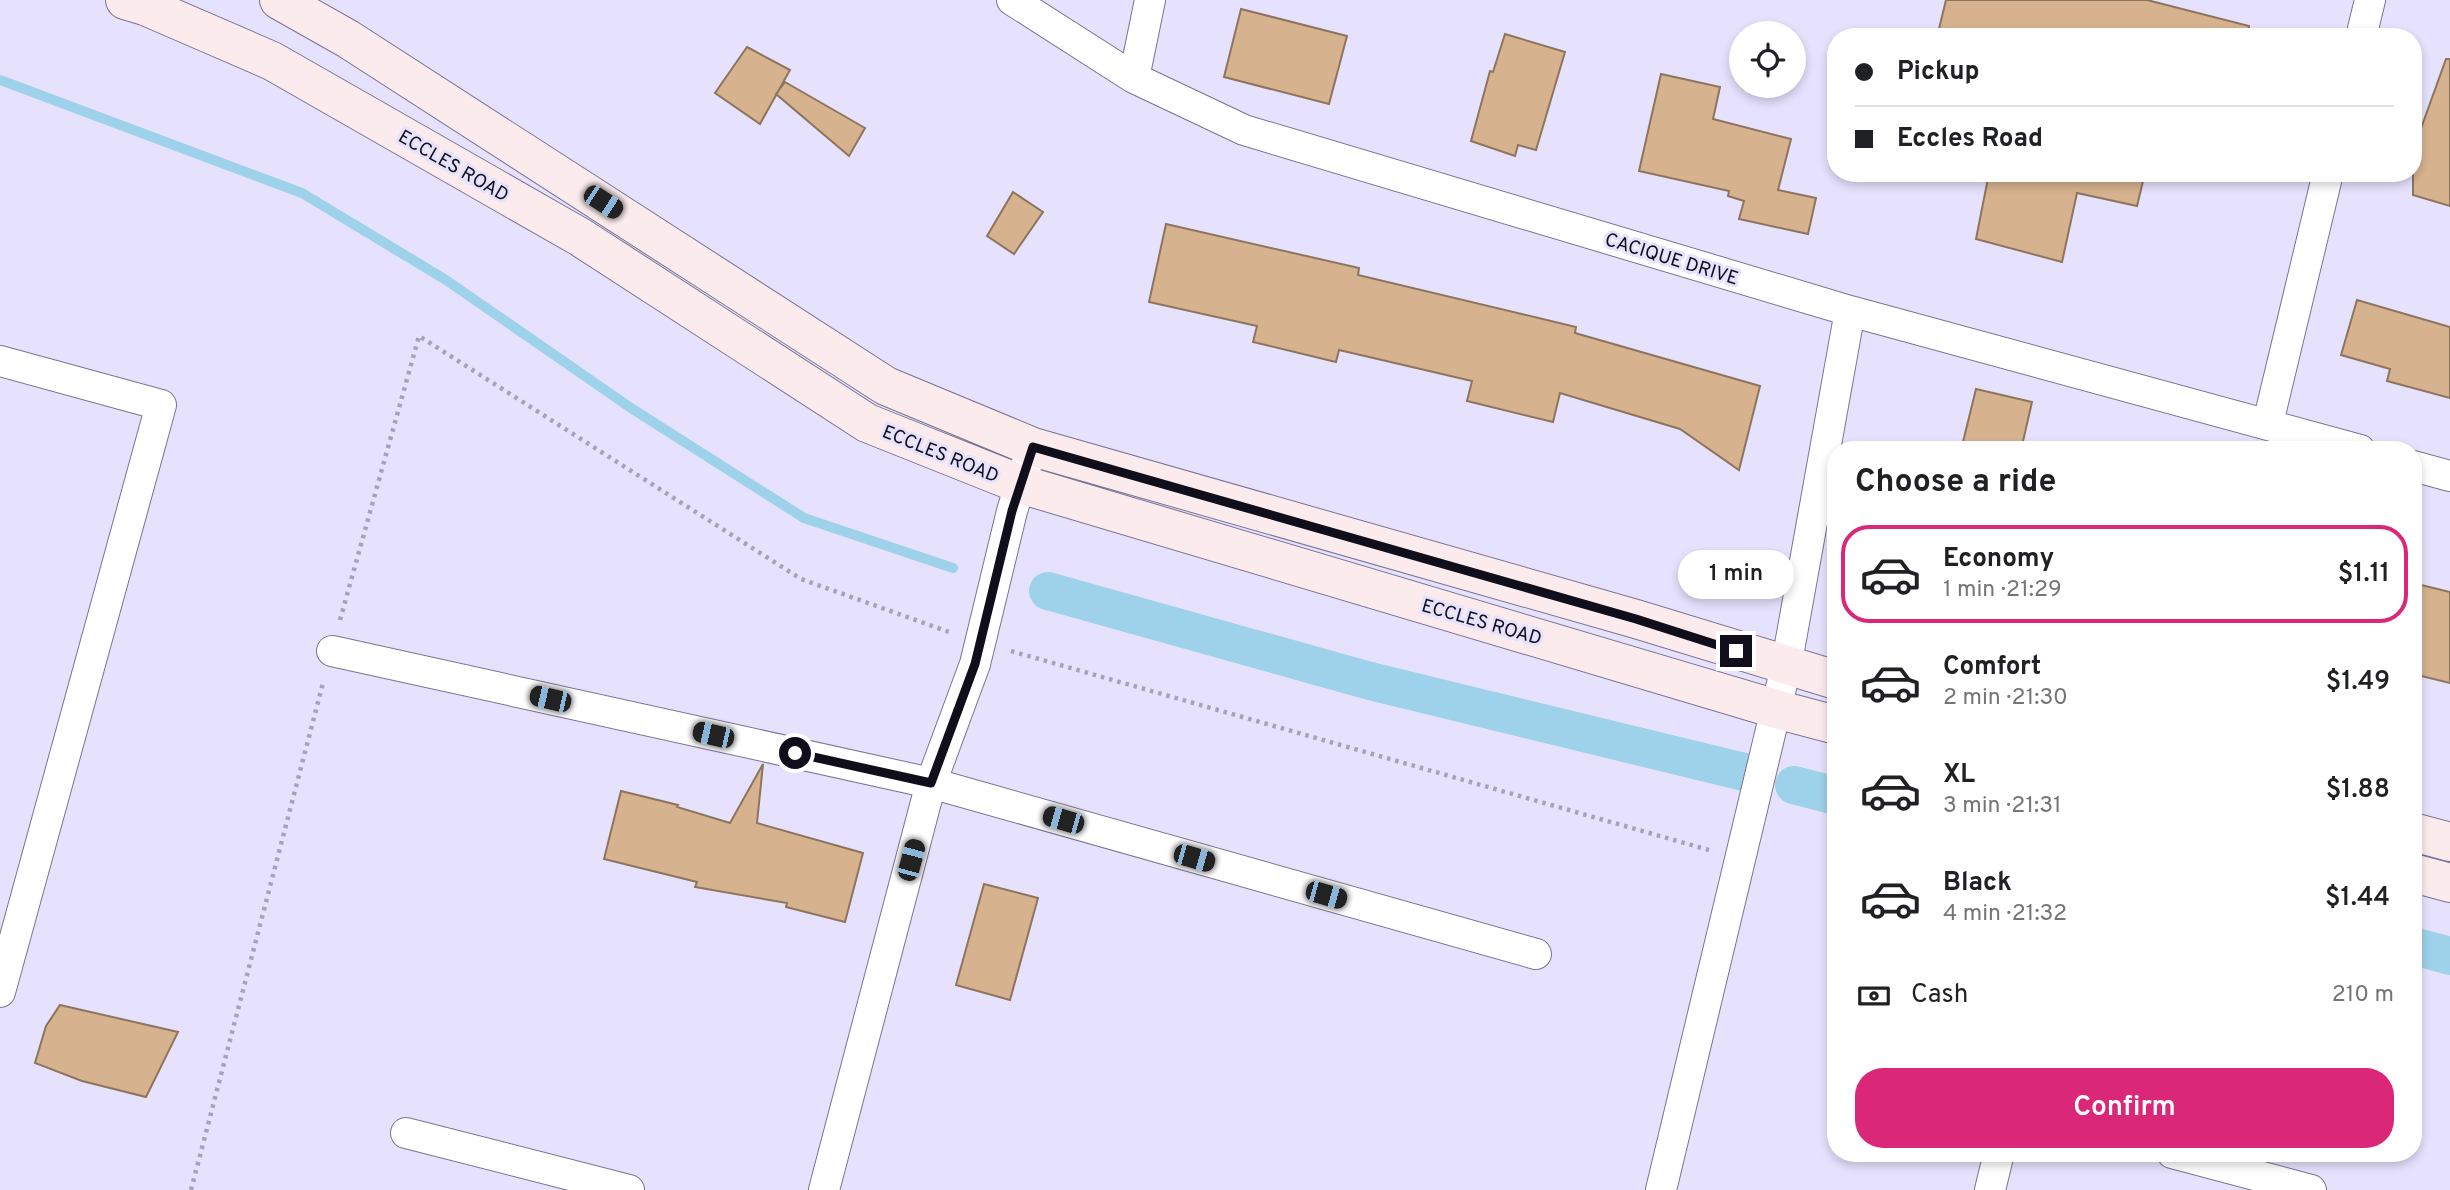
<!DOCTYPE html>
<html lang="en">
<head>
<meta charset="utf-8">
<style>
  :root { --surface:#fff; --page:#f2f2f2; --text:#202124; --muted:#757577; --line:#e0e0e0; --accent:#db2777 }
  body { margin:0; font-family:Overpass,sans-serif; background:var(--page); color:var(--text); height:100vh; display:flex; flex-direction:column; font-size:26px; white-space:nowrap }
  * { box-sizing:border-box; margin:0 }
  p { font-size:23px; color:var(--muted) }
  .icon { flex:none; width:38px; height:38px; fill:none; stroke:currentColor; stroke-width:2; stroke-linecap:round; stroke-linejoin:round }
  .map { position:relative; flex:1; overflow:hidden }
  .side { position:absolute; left:1827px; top:441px; width:595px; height:721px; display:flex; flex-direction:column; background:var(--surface); border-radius:28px; box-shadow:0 4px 10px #0003 }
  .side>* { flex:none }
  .top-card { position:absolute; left:1827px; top:28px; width:595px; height:154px; border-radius:28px; box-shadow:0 4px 10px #0003; display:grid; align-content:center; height:154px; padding:0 28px; background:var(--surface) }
  .tools { position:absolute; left:1729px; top:21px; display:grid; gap:14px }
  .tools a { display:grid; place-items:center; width:77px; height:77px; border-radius:50%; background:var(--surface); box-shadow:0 4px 10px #0003; font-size:35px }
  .end { position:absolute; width:32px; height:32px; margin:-16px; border:9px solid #100e1a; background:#fff; box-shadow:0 0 0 4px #fff }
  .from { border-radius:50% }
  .bubble { position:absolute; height:49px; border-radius:24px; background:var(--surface); box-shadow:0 4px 10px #0003; font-size:23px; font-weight:600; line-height:49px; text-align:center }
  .car { position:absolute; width:21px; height:42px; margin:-21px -10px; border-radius:9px; box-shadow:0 0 5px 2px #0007; background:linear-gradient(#222 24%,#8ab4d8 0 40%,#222 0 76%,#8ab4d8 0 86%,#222 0) }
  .top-card b { display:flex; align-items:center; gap:24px; height:66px; font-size:26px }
  .top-card b+b { border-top:2px solid var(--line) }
  .top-card i { width:18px; height:18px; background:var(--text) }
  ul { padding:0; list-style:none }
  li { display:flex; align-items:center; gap:21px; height:98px; margin:0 14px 10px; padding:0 14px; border:4px solid transparent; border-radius:28px }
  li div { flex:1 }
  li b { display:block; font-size:26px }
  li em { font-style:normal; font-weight:600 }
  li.current { border-color:var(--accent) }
  li>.icon { width:63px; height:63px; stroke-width:1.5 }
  h2 { padding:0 28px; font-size:32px; line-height:84px }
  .pay { display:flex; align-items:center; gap:18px; height:77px; padding:0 28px; font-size:26px }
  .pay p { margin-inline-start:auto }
  .cta { display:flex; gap:14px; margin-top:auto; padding:14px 28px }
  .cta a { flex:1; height:80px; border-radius:28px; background:var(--accent); color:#fff; font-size:28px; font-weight:600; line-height:80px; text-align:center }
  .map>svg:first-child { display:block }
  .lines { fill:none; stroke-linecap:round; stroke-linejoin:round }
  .stream { stroke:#9ed2ea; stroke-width:10 }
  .canal { stroke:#9ed2ea; stroke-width:38 }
  .building { fill:#d6b28f; stroke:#8d755d; stroke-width:2 }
  .street-casing { stroke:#787492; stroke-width:32 }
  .secondary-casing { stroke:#787492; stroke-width:40 }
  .path { stroke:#a6a2b9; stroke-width:4.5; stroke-dasharray:3.5 5; stroke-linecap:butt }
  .street { stroke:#fff; stroke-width:30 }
  .secondary { stroke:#fbebec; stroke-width:38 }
  .route { stroke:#100e1a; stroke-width:9 }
  .labels { text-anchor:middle; stroke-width:6; stroke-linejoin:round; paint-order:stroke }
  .street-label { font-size:19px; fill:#100e1a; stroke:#e6e2fe }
</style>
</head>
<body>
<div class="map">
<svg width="2450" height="1190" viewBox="0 0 2450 1190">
  <rect width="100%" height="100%" fill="#e6e2fe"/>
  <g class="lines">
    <path class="stream" d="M0,80L302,193L446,280L631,408L804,518L953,568"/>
    <path class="canal" d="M1048,591L1370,681L1744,772
      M1794,785L1836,796
      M2413,946L2450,956"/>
  </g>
  <path class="building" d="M1946,0H2147L2249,26L2248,37H1937Z
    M1241,9L1347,36L1329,104L1224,77Z
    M1505,34L1565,52L1536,150L1518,145L1515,156L1471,141L1490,71L1493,72Z
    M747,47L790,70L760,124L715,93Z
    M2446,59H2450V206L2413,195V129L2420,131Z
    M1661,74L1720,87L1713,119L1791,139L1778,190L1816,198L1808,234L1739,219L1744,201L1728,196L1729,191L1639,171Z
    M785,82L865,128L849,156L776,94Z
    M1989,173H2145L2137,206L2077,193L2062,262L1976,239Z
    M1013,192L1043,212L1014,254L987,236Z
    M1166,224L1359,268L1358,275L1576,327L1575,333L1760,386L1739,470L1680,429L1560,393L1553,422L1467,401L1472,381L1339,350L1336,362L1253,342L1257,326L1149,302Z
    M2357,300L2450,327V398L2387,381L2390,369L2341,355Z
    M1976,389L2032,402L2021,450H1961Z
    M2413,583L2450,592V683L2413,674Z
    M763,764L757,823L863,853L845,922L786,907L787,903L695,887L697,882L604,859L621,791L678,805L677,807L730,823Z
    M984,884L1038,898L1010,1000L956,985Z
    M60,1005L178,1032L146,1097L82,1081L35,1063L46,1026Z"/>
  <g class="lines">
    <defs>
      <path id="street" d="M1012,0L1134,78L1244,130L1850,311L2360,450
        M2361,37L2370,0
        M1134,78L1150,0
        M0,361L161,405L0,992
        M2268,423L2328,173
        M2413,466L2450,476
        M332,651L931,783L1536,954
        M406,1133L629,1190
        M2172,1153L2311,1190
        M824,1190L931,783L975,664L1012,511L1027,463
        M1661,1190L1786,667L1850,311
        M1990,1190L1999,1153"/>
      <path id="secondary" d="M125,0L145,6L272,61L580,237L867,423L1020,484L1776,709L1836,725
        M279,0L348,39L886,386L1033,447L1636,619L1836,680
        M2413,832L2450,842
        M2413,873L2450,883"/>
    </defs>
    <use href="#street" class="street-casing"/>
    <use href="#secondary" class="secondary-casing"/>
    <path class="path" d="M340,620L419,336L801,579L949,632
      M1011,651L1709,850
      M191,1190L323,683"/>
    <use href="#street" class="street"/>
    <use href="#secondary" class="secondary"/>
  </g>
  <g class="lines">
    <path class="route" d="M795,753L931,783L975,664L1012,511L1033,447L1636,619L1736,651"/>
  </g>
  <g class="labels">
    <g class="street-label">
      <text transform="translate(454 165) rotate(30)" y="7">ECCLES ROAD</text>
      <text transform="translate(1672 258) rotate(17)" y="7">CACIQUE DRIVE</text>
      <text transform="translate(941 453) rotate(22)" y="7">ECCLES ROAD</text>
      <text transform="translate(1482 621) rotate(16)" y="7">ECCLES ROAD</text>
    </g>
  </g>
</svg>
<div class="tools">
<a><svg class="icon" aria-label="locate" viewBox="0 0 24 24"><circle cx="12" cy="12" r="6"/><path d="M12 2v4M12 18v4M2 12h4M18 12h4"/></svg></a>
</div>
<i class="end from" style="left:795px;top:753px"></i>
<i class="end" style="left:1736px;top:651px"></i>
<div class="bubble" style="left:1678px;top:550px;width:116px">1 min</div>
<i class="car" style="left:603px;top:202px;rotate:123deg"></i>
<i class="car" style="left:550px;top:699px;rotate:283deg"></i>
<i class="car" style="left:713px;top:735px;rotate:283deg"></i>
<i class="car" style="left:1063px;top:820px;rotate:286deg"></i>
<i class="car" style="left:1194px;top:858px;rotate:106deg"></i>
<i class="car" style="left:911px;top:860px;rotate:15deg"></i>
<i class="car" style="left:1326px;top:895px;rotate:106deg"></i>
<div class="top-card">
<b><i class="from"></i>Pickup</b>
<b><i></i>Eccles Road</b>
</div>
<section class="side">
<h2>Choose a ride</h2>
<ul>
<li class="current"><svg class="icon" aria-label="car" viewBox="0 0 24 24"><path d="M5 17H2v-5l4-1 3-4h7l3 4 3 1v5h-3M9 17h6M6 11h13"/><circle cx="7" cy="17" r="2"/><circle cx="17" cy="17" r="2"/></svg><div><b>Economy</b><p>1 min · 21:29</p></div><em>$1.11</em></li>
<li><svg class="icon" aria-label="car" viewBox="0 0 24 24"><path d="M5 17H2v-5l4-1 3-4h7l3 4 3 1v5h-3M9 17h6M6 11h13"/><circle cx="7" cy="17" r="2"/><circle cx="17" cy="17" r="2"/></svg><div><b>Comfort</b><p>2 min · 21:30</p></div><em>$1.49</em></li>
<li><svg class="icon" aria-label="car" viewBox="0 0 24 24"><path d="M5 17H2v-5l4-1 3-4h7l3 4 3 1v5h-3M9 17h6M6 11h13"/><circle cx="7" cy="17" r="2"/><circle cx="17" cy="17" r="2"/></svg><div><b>XL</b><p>3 min · 21:31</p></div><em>$1.88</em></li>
<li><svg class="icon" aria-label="car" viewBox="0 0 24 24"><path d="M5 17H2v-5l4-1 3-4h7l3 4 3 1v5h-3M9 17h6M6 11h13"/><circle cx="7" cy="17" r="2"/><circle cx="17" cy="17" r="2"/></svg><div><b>Black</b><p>4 min · 21:32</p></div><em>$1.44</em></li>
</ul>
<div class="pay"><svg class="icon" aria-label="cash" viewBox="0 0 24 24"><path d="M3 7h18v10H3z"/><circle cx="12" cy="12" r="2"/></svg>Cash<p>210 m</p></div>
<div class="cta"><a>Confirm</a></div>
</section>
</div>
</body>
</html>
